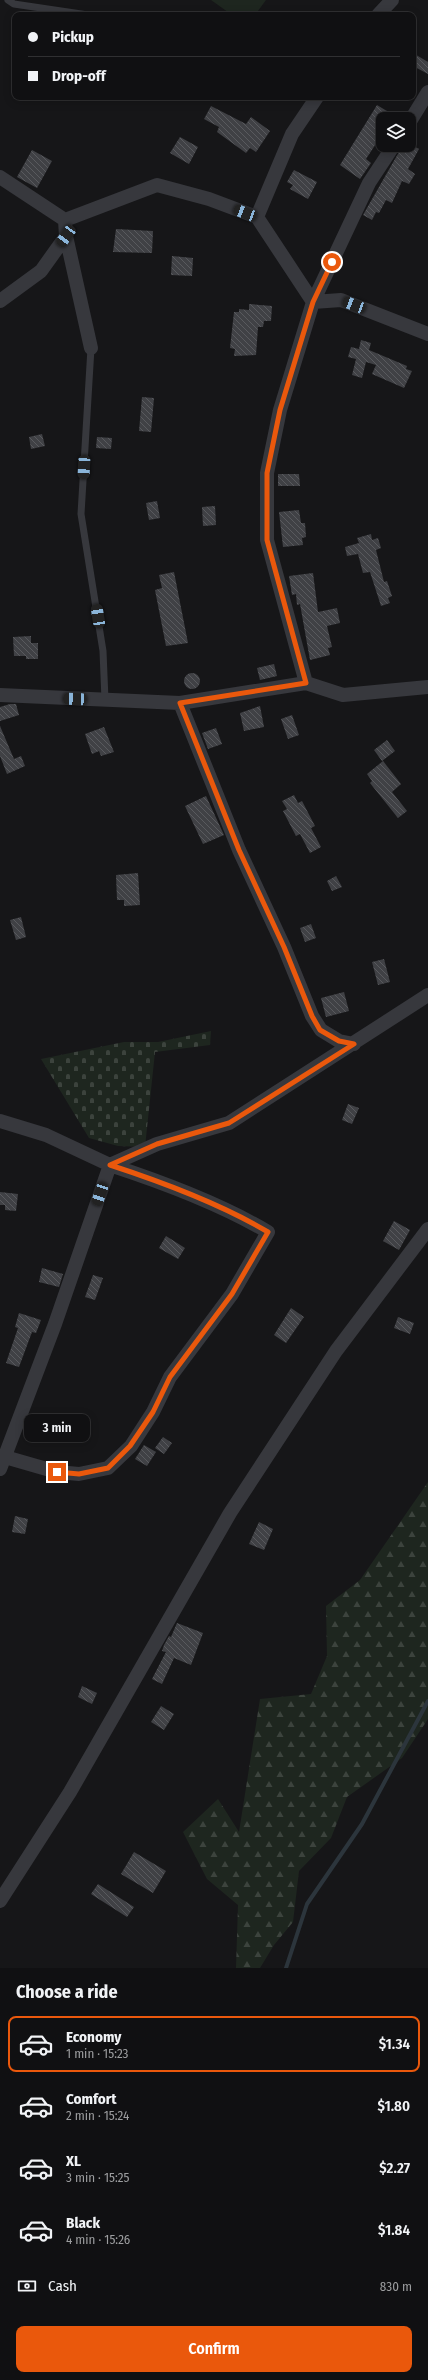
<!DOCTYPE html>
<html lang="en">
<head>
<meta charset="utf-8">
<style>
  :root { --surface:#101012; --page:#1e1e20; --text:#f1f3f6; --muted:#9c9d9f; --line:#303032; --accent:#ea580c }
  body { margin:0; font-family:"Fira Sans Condensed",sans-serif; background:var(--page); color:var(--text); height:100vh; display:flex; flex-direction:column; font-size:15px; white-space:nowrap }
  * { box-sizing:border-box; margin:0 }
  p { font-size:13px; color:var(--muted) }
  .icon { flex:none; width:22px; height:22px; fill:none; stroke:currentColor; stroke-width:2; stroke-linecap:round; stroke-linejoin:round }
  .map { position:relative; height:1968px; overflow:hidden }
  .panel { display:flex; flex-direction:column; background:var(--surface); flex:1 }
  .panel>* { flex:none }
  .top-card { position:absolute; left:12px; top:12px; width:404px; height:88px; border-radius:8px; box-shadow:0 2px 10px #0003,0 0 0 1px var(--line); display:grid; align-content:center; height:88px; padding:0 16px; background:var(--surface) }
  .buttons { position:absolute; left:376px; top:112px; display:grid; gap:8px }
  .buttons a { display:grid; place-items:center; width:40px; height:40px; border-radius:8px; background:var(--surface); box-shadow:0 2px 10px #0003,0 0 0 1px var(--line); font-size:20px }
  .end { position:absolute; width:18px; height:18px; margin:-9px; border:5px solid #ea580c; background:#fff; box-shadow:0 0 0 2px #fff }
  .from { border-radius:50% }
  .bubble { position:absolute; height:28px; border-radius:8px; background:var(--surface); box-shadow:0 2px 10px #0003,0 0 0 1px var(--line); font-size:13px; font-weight:600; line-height:28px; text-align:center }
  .car { position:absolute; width:12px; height:24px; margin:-12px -6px; border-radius:5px; box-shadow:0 0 3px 1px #0007; background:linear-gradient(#222 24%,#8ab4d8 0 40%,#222 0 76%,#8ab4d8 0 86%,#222 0) }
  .top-card b { display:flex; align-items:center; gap:14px; height:38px; font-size:15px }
  .top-card b+b { border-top:1px solid var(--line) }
  .top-card i { width:10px; height:10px; background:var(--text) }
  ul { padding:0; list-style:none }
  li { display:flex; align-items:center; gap:12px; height:56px; margin:0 8px 6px; padding:0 8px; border:2px solid transparent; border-radius:8px }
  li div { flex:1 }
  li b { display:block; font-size:15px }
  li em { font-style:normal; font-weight:600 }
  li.on { border-color:var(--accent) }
  li>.icon { width:36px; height:36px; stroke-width:1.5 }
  h2 { padding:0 16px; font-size:18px; line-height:48px }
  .pay { display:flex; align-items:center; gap:10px; height:44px; padding:0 16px; font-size:15px }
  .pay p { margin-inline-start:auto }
  .primary-button { display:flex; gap:8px; margin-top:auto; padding:8px 16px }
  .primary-button a { flex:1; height:46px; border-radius:8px; background:var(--accent); color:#fff; font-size:16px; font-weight:600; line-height:46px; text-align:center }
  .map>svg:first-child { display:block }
  .forest { fill:url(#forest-firs) }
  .cemetery { fill:url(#cemetery-stones) }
  .pitch { fill:#1e261f }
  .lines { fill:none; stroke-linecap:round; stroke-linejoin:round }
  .stream { stroke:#2c353c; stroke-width:4 }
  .building { fill:url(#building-back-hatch) }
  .service { stroke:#37383d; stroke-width:7 }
  .minor { stroke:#37383d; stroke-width:14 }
  .route { stroke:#ea580c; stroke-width:5 }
</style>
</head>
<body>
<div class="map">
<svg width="428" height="1968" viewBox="0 0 428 1968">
  <defs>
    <pattern id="forest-firs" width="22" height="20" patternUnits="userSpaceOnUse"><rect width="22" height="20" fill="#1e261f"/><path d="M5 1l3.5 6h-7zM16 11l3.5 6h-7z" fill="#3c433d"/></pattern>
    <pattern id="cemetery-stones" width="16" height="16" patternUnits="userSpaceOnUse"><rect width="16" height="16" fill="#1e261f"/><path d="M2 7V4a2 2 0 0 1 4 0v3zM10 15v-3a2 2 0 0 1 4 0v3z" fill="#3c433d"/></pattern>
    <pattern id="building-back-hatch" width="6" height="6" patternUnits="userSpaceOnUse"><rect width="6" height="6" fill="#404145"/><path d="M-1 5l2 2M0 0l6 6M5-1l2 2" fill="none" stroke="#595a5e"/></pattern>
  </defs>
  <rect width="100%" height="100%" fill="#161618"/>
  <path class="forest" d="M428,1482V1719L402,1758L347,1797L331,1838L299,1871L293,1922L274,1945L260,1968H236L238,1905L207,1879L183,1832L218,1799L239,1832L260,1699L311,1694L327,1656L326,1606L360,1580Z"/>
  <path class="cemetery" d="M211,1031L210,1045L155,1052L145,1147L118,1146L89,1138L41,1059L124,1042H158Z"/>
  <path class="pitch" d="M211,0H266L255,15H232Z"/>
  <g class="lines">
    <path class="stream" d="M286,1968L307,1904L362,1824L428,1701"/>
  </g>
  <path class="building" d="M413,53L428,62V74L413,66Z
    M377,105L400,119H383V133L366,159L371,163L360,179L340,165Z
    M211,106L246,124L251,117L270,131L256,152L250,148L246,153L217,132L219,127L204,119Z
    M180,137L198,147L189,164L170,153Z
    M403,145H412L419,149L408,169L415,174L409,184L402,181L392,203L386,200L379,213L376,212L372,220L363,215Z
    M32,150L52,161L37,188L17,177Z
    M294,170L317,182L308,199L290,189L293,185L287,182Z
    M116,229L153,231L152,253L113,252Z
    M172,256L193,258L192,276L171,275Z
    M249,304L272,306L271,321H264L263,327H258L256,355L234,356L235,349L230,348L234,312H239V309L249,310Z
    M361,340L371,343L369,350L407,366L406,369L412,371L404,388L372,374L376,365L366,362L362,378L352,375L356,359L348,357L351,347L359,349Z
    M142,397L154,398L151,432L139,431Z
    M42,434L45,446L31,449L29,437Z
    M97,437L112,438L111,449L96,448Z
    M278,474H299L300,486H278Z
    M157,501L160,518L149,520L146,503Z
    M215,506L216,525L203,526L202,507Z
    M299,510L301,523H305L306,537L302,538L303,545L283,547L279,512Z
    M371,534L372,540L378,538L381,548L376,550L384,582L387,581L392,596L388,598L390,603L381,606L370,572L363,573L358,554L347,556L345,547L359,543L357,538Z
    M174,572L188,643L166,646L155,590L162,588L159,575Z
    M313,573L318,612L337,608L340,623L327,626L332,647L328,648L330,655L310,660L300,604L297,605L296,594L292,595L289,576Z
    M31,636V643H38V659H26V656H14L13,637Z
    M274,664L277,676L260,680L257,668Z
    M184 681a8 8 0 1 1 16 0a8 8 0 1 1-16 0Z
    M10,704H16L19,715L0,721V707Z
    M260,706L264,727L244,731L240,713Z
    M292,715L299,735L288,739L281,719Z
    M0,726L14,759L21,756L25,766L7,774L0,756Z
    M104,727L114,752L101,756L99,751L92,754L85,734Z
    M216,728L222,744L208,749L202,733Z
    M387,740L395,751L382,761L374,750Z
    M383,761L401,784L392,792L407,811L398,818L370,783L372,781L367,774Z
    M294,795L298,803L302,801L315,826L311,828L321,847L310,853L300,834L296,836L283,811L287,809L282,801Z
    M206,796L224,835L203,844L185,806Z
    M138,873L140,905L124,906V900H117L116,875Z
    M336,876L342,887L332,891L327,881Z
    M21,917L26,937L16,940L10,920Z
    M311,924L316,938L305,942L300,928Z
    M384,959L390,982L378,985L372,962Z
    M344,992L349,1011L326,1017L321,998Z
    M348,1104L359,1108L352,1124L342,1120Z
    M0,1192L18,1194L16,1211L5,1210V1205H0Z
    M394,1221L410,1230L399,1250L383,1241Z
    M166,1236L185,1248L178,1259L159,1248Z
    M42,1268L63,1274L59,1287L39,1282Z
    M93,1275L103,1278L95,1300L85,1297Z
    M291,1308L304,1317L286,1343L274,1335Z
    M19,1313L41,1320L36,1333L32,1332L19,1367L6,1363L18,1328L15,1327Z
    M398,1317L414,1323L410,1334L394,1328Z
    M163,1437L172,1443L164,1454L155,1448Z
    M144,1445L156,1452L147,1466L135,1459Z
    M15,1516L28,1519L25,1534L12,1532Z
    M259,1522L273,1529L264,1550L249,1544Z
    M177,1623L203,1633L191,1665L174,1658L162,1684L152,1679L166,1652L162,1651L164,1645L169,1636L171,1637Z
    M82,1686L97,1693L92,1704L78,1697Z
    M161,1706L174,1714L164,1730L151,1722Z
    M134,1852L166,1871L153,1893L121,1874Z
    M98,1884L134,1907L127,1917L91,1894Z"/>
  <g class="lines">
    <path class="service" d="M8,0L14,4L88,15
      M91,348L81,514L103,651L105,700"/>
    <path class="minor" d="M378,15L392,0
      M409,123L428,92
      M394,145L369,183L313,302L280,410L267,473V540L306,683L343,695L428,687
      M0,177L65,220L66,236L91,348
      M257,217L292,134L317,97
      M65,220L157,185L209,199L257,217L313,302L341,300L428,334
      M0,301L41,271L66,236
      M0,695L180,703L306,683
      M180,703L239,850L284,947L312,1016L321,1030L339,1041L354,1044
      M0,1121L46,1135L110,1165L157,1144L229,1123L428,995
      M0,1469L55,1324L110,1165C162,1182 221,1204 268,1232L232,1294L170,1377L153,1412L131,1446L108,1468L79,1474L57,1472L5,1457
      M0,1901L70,1792L230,1513L336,1351L428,1229"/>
  </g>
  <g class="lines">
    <path class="route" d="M57,1472L79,1474L108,1468L130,1446L153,1412L170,1377L232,1294L268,1232C221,1204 162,1182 110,1165L157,1144L229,1123L354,1044L339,1041L320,1030L312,1016L284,947L239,850L180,703L306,683L267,540V473L280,410L313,302L332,262"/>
  </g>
</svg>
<div class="buttons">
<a><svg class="icon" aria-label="layers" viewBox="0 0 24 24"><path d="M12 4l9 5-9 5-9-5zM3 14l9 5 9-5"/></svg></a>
</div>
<i class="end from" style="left:332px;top:262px"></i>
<i class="end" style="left:57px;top:1472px"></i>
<div class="bubble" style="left:24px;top:1414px;width:66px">3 min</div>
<i class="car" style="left:245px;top:213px;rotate:291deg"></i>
<i class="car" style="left:66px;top:236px;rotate:216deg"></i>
<i class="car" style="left:354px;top:305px;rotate:291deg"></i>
<i class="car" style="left:84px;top:467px;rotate:183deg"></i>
<i class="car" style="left:98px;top:616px;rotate:351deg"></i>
<i class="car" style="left:75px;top:699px;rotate:272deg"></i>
<i class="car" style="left:100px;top:1194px;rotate:199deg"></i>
<div class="top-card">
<b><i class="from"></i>Pickup</b>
<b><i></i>Drop-off</b>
</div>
</div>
<section class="panel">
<h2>Choose a ride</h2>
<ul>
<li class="on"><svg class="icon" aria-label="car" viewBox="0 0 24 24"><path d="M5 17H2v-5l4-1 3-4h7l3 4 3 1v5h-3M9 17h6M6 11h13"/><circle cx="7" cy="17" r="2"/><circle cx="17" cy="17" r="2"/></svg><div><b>Economy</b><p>1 min · 15:23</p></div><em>$1.34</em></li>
<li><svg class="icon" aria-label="car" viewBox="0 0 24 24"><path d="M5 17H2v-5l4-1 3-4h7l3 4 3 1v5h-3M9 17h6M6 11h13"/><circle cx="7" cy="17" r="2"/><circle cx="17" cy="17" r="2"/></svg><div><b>Comfort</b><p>2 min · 15:24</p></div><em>$1.80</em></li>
<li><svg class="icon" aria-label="car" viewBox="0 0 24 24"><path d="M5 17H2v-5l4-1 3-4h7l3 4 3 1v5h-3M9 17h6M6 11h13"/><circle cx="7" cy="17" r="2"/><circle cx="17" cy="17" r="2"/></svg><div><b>XL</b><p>3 min · 15:25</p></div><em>$2.27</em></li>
<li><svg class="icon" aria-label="car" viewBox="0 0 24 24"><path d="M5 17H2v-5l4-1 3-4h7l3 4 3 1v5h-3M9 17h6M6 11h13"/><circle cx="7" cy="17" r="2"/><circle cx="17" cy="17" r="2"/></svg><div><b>Black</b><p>4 min · 15:26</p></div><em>$1.84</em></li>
</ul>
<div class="pay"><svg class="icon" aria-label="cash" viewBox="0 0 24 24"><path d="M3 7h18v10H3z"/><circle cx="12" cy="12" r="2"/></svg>Cash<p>830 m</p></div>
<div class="primary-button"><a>Confirm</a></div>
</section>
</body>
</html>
